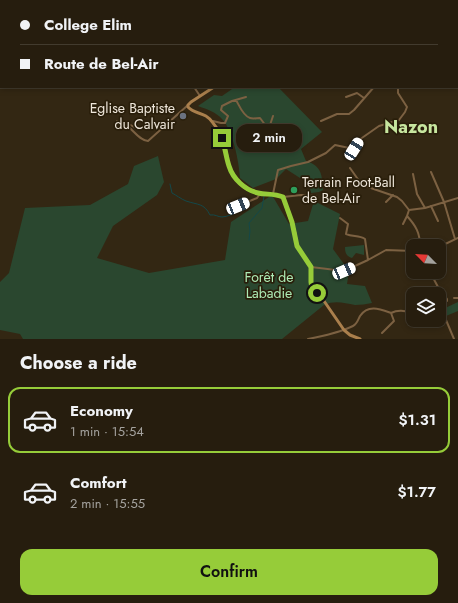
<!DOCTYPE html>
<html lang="en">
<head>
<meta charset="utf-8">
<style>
  :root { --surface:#261d0e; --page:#322a1c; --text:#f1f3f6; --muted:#a4a29e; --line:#423b2e; --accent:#96cc39 }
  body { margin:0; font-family:Jost,sans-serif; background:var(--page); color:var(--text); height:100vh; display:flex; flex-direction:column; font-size:15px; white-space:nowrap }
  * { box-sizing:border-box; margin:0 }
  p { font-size:13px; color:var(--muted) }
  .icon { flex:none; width:22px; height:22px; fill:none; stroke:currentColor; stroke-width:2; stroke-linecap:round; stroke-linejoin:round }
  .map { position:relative; height:339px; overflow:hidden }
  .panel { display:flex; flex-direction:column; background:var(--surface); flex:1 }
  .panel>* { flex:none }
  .guide { position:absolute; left:0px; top:0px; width:458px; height:88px; box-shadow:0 2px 6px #0003,0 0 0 1px var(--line); display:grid; align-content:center; height:88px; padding:0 20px; background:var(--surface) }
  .needle { width:26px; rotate:294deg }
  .controls { position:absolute; left:406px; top:239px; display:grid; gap:8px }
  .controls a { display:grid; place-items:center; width:40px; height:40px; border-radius:8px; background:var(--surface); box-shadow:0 2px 6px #0003,0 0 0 1px var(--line); font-size:20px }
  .end { position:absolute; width:18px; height:18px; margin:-9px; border:5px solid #96cc39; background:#111; box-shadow:0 0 0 2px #111 }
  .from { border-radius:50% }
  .bubble { position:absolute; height:28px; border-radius:12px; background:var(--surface); box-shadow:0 2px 6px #0003,0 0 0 1px var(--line); font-size:13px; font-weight:600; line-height:28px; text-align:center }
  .car { position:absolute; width:12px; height:24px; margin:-12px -6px; border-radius:5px; box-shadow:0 0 3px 1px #0007; background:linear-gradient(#fff 24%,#345 0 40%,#fff 0 76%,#345 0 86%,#fff 0) }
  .guide b { display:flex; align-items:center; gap:14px; height:38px; font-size:15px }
  .guide b+b { border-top:1px solid var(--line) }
  .guide i { width:10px; height:10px; background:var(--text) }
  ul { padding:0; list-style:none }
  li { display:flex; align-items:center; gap:12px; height:66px; margin:0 8px 6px; padding:0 12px; border:2px solid transparent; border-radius:12px }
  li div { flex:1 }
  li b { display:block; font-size:15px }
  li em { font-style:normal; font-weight:600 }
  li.selected { border-color:var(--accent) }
  li>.icon { width:36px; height:36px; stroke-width:1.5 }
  h2 { padding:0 20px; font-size:18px; line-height:48px }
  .action { display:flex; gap:8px; margin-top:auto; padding:8px 20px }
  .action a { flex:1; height:46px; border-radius:12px; background:var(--accent); color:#111; font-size:16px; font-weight:600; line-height:46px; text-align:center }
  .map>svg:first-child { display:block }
  .green { fill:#2a472f }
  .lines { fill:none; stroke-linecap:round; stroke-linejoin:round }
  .stream { stroke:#144849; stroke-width:1 }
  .street { stroke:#7c6142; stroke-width:2 }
  .secondary { stroke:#aa7f4c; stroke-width:3 }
  .primary { stroke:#ce9653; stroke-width:3.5 }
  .route { stroke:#96cc39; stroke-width:5 }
  .worship-dot { fill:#6b7280; stroke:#291e0a; stroke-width:1.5 }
  .leisure-dot { fill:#2e9e5b; stroke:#291e0a; stroke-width:1.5 }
  .labels { text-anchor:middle; stroke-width:3.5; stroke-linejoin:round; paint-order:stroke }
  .poi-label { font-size:14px; fill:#eee6da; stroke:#291e0a; text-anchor:end }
  .park-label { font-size:14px; fill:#adebb5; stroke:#291e0a }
  .district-label { font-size:18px; font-weight:bold; fill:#c7e69f; stroke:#291e0a }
</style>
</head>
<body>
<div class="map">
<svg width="458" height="339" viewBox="0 0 458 339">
  <rect width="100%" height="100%" fill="#332713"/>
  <path class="green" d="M235,87H278L322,132L301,149L306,161C322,166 322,175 323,190L319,192L311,193L310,191L311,180L307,177L300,178L286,169L276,179L253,188L240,178C239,162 233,130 222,119C216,112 206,109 198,106L214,95L222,96Z
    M158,156L164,182L157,195L113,226L97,258L149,273L225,260L231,222L272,195L289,224L308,221L314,201L340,214L333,249L349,271L347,284L365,286L372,303C366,304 361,305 355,305C344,303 335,300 324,305L282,339H23L20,334L0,330V282L9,273L25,208L90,205L128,184L134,166Z
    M364,245V255L356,253L352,258C346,256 345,253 345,247Z
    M458,302V311L446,316L443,309Z"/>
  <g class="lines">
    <path class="stream" d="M244,1L245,0
      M0,58L1,59
      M170,184L172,193C176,195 181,199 186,201C198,205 204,203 210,215C215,214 218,217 222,217C234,216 241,208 250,202
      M249,240L250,231L249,223L262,208L264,196"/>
    <path class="street" d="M223,1L224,0
      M457,13H458
      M194,87L200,96
      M346,97L357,93L364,98
      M236,100C239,105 243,116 250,118C253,119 257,118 260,118L266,126L270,125L273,116
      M117,121C132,124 136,140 148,141L188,105
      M213,121L221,123H225L228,116L221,110L222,106L232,101L246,97
      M321,121L337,114H349L354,110L374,87
      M127,123L136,128L159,124L164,126
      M350,168L362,185L397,197L402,201L409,210
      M431,172L444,202L455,239
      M413,174L417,194L425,208
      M273,194L278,170L291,166L308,162L326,153L335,145L354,149L359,140L379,126L399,120L405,112L407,107L398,93V87
      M283,197L301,195L316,196
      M386,202L393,195
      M431,206L438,221
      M409,210L425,208L458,198
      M409,210L407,216C416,226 420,233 420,246
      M232,211L237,209L238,206L257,198L260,194
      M340,218L348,224L346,234C353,237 359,235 365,239L368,260
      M403,224L407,216
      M439,247L458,238
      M311,267L344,271L368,260L386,250L413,251
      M430,272L438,287L447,299V301L439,306
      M454,298H458
      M431,323L446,320L454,339
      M382,333L394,321L391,313
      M308,339C324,336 339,333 353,326C357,324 358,320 360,316C368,304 380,309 391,313C399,309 405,311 413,313"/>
    <path class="secondary" d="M376,0L377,1
      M434,0L435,1
      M259,1V0
      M457,46L458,47
      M214,87L191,102L188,105V107C195,115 205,111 213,123C219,130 223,139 225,148C227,153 227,160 229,166C231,174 240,185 247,189C259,196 271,192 283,197L295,233L297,246L311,267V282L312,289L324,301L344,330L350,335L360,339"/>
    <path class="primary" d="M400,1V0
      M457,63H458"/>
  </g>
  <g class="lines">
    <path class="route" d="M222,138C225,147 226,157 229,166C233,179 245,190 258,193C266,195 274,193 283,197L292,222L297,246L311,267V282L312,289L317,293"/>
  </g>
  <circle class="worship-dot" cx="183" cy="116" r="4"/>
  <circle class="leisure-dot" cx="294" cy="190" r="4"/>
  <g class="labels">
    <g class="poi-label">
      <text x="175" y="113">Eglise Baptiste<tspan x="175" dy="16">du Calvair</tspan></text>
      <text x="302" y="187" text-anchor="start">Terrain Foot-Ball<tspan x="302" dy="16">de Bel-Air</tspan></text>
    </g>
    <g class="park-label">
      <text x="269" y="282">Forêt de<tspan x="269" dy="16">Labadie</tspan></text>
    </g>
    <g class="district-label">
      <text x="411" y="133">Nazon</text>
    </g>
  </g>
</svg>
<div class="controls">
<a><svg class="needle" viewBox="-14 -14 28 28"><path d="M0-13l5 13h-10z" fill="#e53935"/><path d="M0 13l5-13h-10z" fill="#a4a29e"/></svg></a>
<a><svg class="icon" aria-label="layers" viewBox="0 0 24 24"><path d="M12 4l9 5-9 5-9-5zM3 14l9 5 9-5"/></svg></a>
</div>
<i class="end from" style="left:317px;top:293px"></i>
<i class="end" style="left:222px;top:138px"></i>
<div class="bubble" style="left:236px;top:124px;width:66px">2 min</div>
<i class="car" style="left:354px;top:149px;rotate:32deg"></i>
<i class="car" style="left:238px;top:206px;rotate:68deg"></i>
<i class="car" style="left:344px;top:271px;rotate:67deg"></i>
<div class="guide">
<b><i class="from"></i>College Elim</b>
<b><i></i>Route de Bel-Air</b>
</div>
</div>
<section class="panel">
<h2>Choose a ride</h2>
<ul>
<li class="selected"><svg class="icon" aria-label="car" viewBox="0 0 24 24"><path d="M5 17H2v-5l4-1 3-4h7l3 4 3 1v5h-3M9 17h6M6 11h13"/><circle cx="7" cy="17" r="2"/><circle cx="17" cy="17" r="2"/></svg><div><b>Economy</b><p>1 min · 15:54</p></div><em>$1.31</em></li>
<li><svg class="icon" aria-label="car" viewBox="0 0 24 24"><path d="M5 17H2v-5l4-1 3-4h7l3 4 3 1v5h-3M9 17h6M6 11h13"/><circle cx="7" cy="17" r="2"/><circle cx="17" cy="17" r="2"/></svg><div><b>Comfort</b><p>2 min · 15:55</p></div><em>$1.77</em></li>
</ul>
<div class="action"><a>Confirm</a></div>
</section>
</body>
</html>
